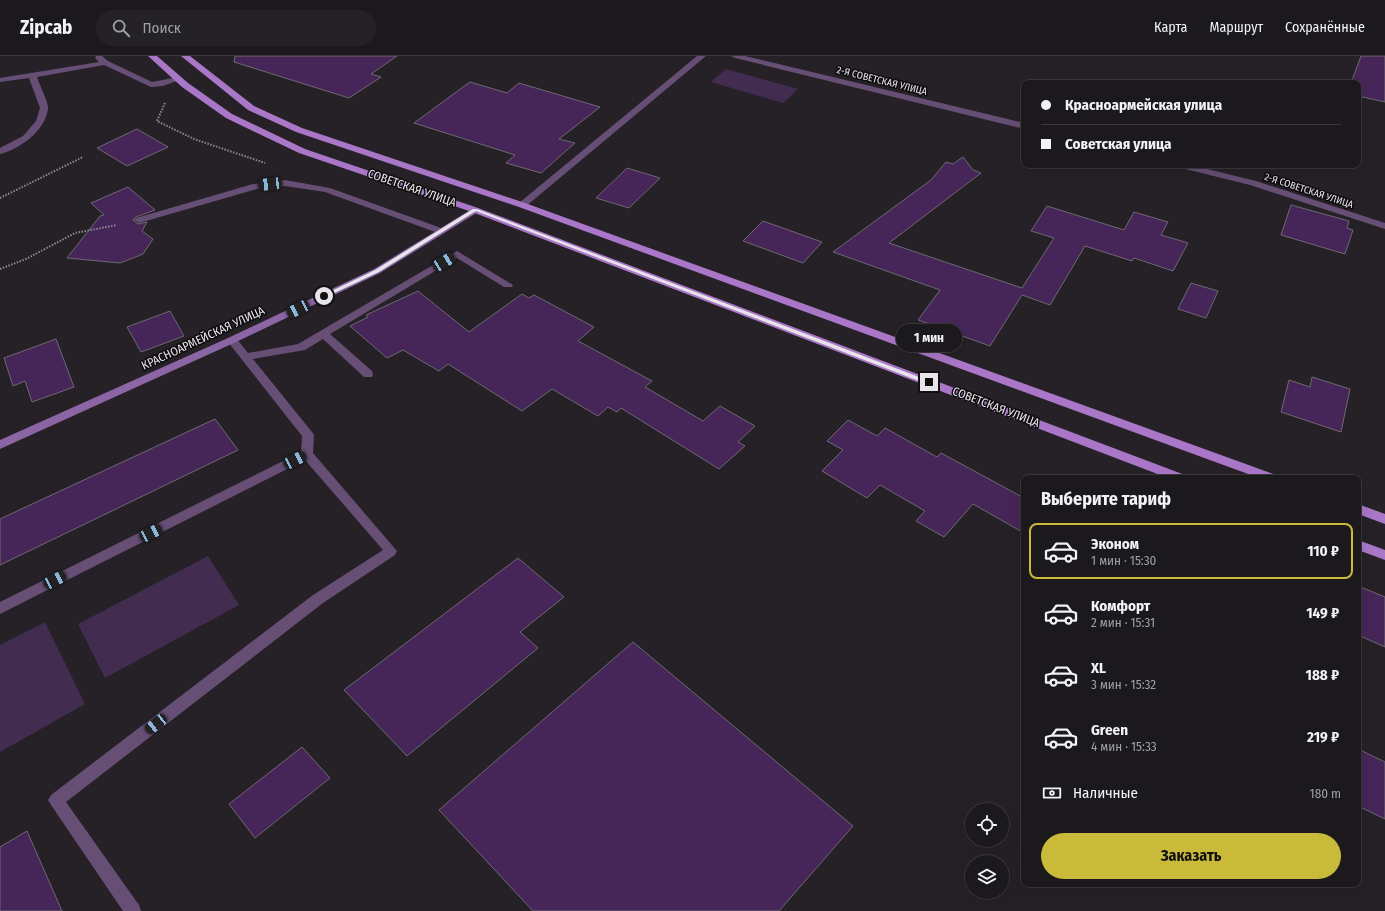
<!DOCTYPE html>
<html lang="ru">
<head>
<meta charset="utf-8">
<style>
  :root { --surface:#1c191d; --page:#252226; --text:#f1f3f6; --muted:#a0a0a4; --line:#3a383b; --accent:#caba39 }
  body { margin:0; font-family:"Fira Sans Condensed",sans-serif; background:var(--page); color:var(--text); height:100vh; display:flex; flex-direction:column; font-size:15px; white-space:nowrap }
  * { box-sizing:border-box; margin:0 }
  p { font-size:13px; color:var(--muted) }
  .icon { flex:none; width:22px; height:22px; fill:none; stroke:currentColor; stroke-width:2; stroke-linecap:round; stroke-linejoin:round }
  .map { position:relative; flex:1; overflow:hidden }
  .panel { position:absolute; left:1021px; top:419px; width:340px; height:412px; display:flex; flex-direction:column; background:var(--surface); border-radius:8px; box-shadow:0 4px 16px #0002,0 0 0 1px var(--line) }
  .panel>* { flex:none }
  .banner { position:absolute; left:1021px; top:24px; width:340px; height:88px; border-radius:8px; box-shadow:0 4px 16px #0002,0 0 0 1px var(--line); display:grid; align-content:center; height:88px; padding:0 20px; background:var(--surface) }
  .buttons { position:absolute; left:965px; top:747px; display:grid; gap:8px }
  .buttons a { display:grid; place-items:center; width:44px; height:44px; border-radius:50%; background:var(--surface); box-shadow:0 4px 16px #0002,0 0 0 1px var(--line); font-size:20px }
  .end { position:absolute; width:18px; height:18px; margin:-9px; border:5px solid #e8e5ea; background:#111; box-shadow:0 0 0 2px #111 }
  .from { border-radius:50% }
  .bubble { position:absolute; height:28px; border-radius:14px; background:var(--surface); box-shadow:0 4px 16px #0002,0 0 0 1px var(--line); font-size:13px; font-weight:700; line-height:28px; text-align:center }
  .car { position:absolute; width:12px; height:24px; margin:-12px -6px; border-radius:5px; box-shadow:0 0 3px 1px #0007; background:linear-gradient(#222 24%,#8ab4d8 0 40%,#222 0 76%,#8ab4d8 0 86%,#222 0) }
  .banner b { display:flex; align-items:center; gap:14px; height:38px; font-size:15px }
  .banner b+b { border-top:1px solid var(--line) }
  .banner i { width:10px; height:10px; background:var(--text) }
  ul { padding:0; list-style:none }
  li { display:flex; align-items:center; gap:12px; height:56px; margin:0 8px 6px; padding:0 12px; border:2px solid transparent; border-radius:8px }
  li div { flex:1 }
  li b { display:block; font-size:15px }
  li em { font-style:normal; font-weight:700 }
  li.current { border-color:var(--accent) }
  li>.icon { width:36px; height:36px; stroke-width:1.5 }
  h2 { padding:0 20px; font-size:18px; line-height:48px }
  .pay { display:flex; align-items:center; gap:10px; height:44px; padding:0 20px; font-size:15px }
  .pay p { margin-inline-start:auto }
  .cta { display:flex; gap:8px; margin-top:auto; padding:8px 20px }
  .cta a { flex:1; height:46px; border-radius:24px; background:var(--accent); color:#111; font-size:16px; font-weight:700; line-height:46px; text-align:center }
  header { display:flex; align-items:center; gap:24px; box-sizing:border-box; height:56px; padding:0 20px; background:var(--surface); border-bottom:1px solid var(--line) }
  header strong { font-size:19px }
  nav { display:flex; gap:22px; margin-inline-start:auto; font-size:14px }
  .search { width:280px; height:36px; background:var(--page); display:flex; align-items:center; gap:10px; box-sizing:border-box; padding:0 14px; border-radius:22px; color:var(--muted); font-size:15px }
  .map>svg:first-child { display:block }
  .green { fill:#422c4f }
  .building { fill:#462658; stroke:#6e6971 }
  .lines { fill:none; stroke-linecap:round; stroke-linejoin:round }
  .path { stroke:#8d8a8f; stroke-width:2; stroke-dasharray:1.5 1.5; stroke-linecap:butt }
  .lane { fill:#664e75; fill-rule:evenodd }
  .street { fill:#664e75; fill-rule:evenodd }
  .secondary { fill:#8c65a4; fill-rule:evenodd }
  .primary { fill:#aa77c8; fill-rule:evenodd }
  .route { fill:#e8e5ea }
  .labels { text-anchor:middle; stroke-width:3; stroke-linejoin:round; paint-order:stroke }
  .far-street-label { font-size:10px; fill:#e8e5ea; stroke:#0d0b0e }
  .street-label { font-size:12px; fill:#e8e5ea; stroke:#0d0b0e }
</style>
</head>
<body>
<header>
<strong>Zipcab</strong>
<div class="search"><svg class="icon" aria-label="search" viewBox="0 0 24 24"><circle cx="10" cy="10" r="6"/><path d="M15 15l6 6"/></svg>Поиск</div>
<nav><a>Карта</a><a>Маршрут</a><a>Сохранённые</a></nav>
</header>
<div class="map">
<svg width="1385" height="855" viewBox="0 0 1385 855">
  <rect width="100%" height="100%" fill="#252127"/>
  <path class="green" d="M726,13L798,33L783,47L711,26Z
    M208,500L239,549L105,622L78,568Z
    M45,566L85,648L0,696V589Z"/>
  <path class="building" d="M235,0H397L371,18L381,21L349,42L234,6Z
    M1361,0H1385V46L1358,40V27H1351Z
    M470,26L507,37L519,27L600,51L559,83L575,87L541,117L506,107L515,99L414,67Z
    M137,73L168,91L127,110L97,92Z
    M963,101L973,114L981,117L889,187L1022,232L1054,182L1031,175L1047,150L1124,174L1134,156L1168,166L1161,179L1188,187L1173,215L1134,202L1132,205L1085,190L1050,249L1022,239L990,290L918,264L940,234L833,196L931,124L946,106L953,108Z
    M627,112L660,122L629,152L596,142Z
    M128,131L155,154L136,161L133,164L138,168L147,166L142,175L153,183L143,198L120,207L67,202L100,160L104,159L91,147Z
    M1291,149L1349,165L1347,172L1353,174L1345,198L1281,179Z
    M763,165L822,186L803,207L743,185Z
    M1191,227L1218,235L1206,262L1178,253Z
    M418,235L469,276L522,238L529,242L534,239L594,271L578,285L652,325L645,331L703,365L720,350L755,370L738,386L745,390L719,413L621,352L617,356L608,351L598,360L552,333L522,355L448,308L439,315L403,294L387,302L350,270L368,261L366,259Z
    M170,255L184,280L141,296L127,271Z
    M56,283L74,331L32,346L25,325L13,330L4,302Z
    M1312,321L1350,333L1341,376L1281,356L1289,324L1310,331Z
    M215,363L238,394L0,509V463Z
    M848,364L877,380L885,372L937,401L941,397L1024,442V477L973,448L944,481L916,465L925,455L880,429L867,442L822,415L843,394L827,385Z
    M518,502L564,541L520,576L538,592L407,700L344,634Z
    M1358,530L1385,541V591L1358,579Z
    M633,586L853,770L779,855H533L439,754Z
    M302,691L330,722L255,782L229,748Z
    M1358,693L1385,706V763L1358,750Z
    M27,775L62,855H0V791Z"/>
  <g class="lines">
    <path class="path" d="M165,47L157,65L194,83L265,107
      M0,142L83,101
      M0,213L26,203L75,177L117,169"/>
    <path class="lane" d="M96,0H102L108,5L152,26L178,21L182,23L163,30L151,31L104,9L37,21C39,28 49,47 48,53C45,75 20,93 0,98V92L23,80L36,65L40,52L29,22L0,26V22L99,6L95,2Z
      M285,124L330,132L444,173L446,175L444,177H438L325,136L285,130L257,133L139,167L134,164L136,162L253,128Z
      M457,195L513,229L512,231H504L457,202L330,278L372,315L373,318L372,321H364L323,283L305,294L253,303L312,376L314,379L313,397L397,495L395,499L323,547L66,746L139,849L141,855H123L51,749L48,744L51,739L313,539L383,494L305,404L0,558V546L301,396L302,380L228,286L227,284L228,282H236L248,297L298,288Z"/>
    <path class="street" d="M697,0H706L525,151H519L517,149L519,147Z
      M731,0H745L1024,67V73L735,2Z
      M1176,109H1191L1256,125L1385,167V173L1250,129L1177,111Z"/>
    <path class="secondary" d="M475,151L480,154L478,156L380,217L236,286L0,393V384L228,282L374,213Z"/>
    <path class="primary" d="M148,0H157L188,27L232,58L305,93L478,152L1185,419L1187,422H1168L472,156L299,97L226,62L182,31Z
      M181,0H190L254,50L302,72L525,147L1276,419L1278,422H1259L519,151L296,76L248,54Z
      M1358,448L1385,458V468L1358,458Z
      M1358,484L1385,494V504L1358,494Z"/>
  </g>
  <path class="route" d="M473,153H477L932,326L927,328L476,155L379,216L326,241L321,240L375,214Z"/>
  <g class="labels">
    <g class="far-street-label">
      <text transform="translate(882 24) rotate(14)" y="4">2-Я СОВЕТСКАЯ УЛИЦА</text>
      <text transform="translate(1309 134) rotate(18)" y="4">2-Я СОВЕТСКАЯ УЛИЦА</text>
    </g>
    <g class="street-label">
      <text transform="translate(412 132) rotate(19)" y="4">СОВЕТСКАЯ УЛИЦА</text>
      <text transform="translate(203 282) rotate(-25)" y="4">КРАСНОАРМЕЙСКАЯ УЛИЦА</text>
      <text transform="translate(996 351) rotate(21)" y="4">СОВЕТСКАЯ УЛИЦА</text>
    </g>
  </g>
</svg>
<div class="buttons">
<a><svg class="icon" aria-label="locate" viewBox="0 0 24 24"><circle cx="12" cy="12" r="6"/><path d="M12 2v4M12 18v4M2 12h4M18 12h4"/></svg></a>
<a><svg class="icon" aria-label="layers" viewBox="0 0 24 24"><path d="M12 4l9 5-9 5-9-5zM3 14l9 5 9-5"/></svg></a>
</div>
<i class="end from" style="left:324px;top:240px"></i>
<i class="end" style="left:929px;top:326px"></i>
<div class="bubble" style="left:896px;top:268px;width:66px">1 мин</div>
<i class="car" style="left:270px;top:128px;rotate:264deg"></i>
<i class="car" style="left:444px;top:206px;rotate:59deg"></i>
<i class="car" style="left:298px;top:253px;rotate:244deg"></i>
<i class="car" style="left:295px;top:404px;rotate:64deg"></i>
<i class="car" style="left:151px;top:477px;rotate:63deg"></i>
<i class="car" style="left:55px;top:524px;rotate:63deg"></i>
<i class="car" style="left:156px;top:668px;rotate:232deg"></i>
<div class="banner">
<b><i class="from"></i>Красноармейская улица</b>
<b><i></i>Советская улица</b>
</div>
<section class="panel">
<h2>Выберите тариф</h2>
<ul>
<li class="current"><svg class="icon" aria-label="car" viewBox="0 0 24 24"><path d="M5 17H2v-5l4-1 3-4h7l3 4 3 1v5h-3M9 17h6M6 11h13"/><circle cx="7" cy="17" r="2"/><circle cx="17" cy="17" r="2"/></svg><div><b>Эконом</b><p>1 мин · 15:30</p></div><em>110 ₽</em></li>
<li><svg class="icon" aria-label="car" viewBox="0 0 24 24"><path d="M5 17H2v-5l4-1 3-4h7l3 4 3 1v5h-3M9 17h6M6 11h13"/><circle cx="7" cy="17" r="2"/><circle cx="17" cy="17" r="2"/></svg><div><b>Комфорт</b><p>2 мин · 15:31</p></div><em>149 ₽</em></li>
<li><svg class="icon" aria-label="car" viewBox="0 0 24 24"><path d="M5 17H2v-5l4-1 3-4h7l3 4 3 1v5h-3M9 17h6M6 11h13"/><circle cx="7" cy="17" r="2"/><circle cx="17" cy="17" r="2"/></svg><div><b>XL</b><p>3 мин · 15:32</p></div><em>188 ₽</em></li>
<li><svg class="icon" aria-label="car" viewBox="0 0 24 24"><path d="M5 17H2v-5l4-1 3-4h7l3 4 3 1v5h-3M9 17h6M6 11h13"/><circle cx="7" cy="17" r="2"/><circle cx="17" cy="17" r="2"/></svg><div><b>Green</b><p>4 мин · 15:33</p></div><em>219 ₽</em></li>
</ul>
<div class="pay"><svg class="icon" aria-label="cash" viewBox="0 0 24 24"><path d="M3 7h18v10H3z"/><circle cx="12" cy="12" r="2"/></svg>Наличные<p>180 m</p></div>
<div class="cta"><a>Заказать</a></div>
</section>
</div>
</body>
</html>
